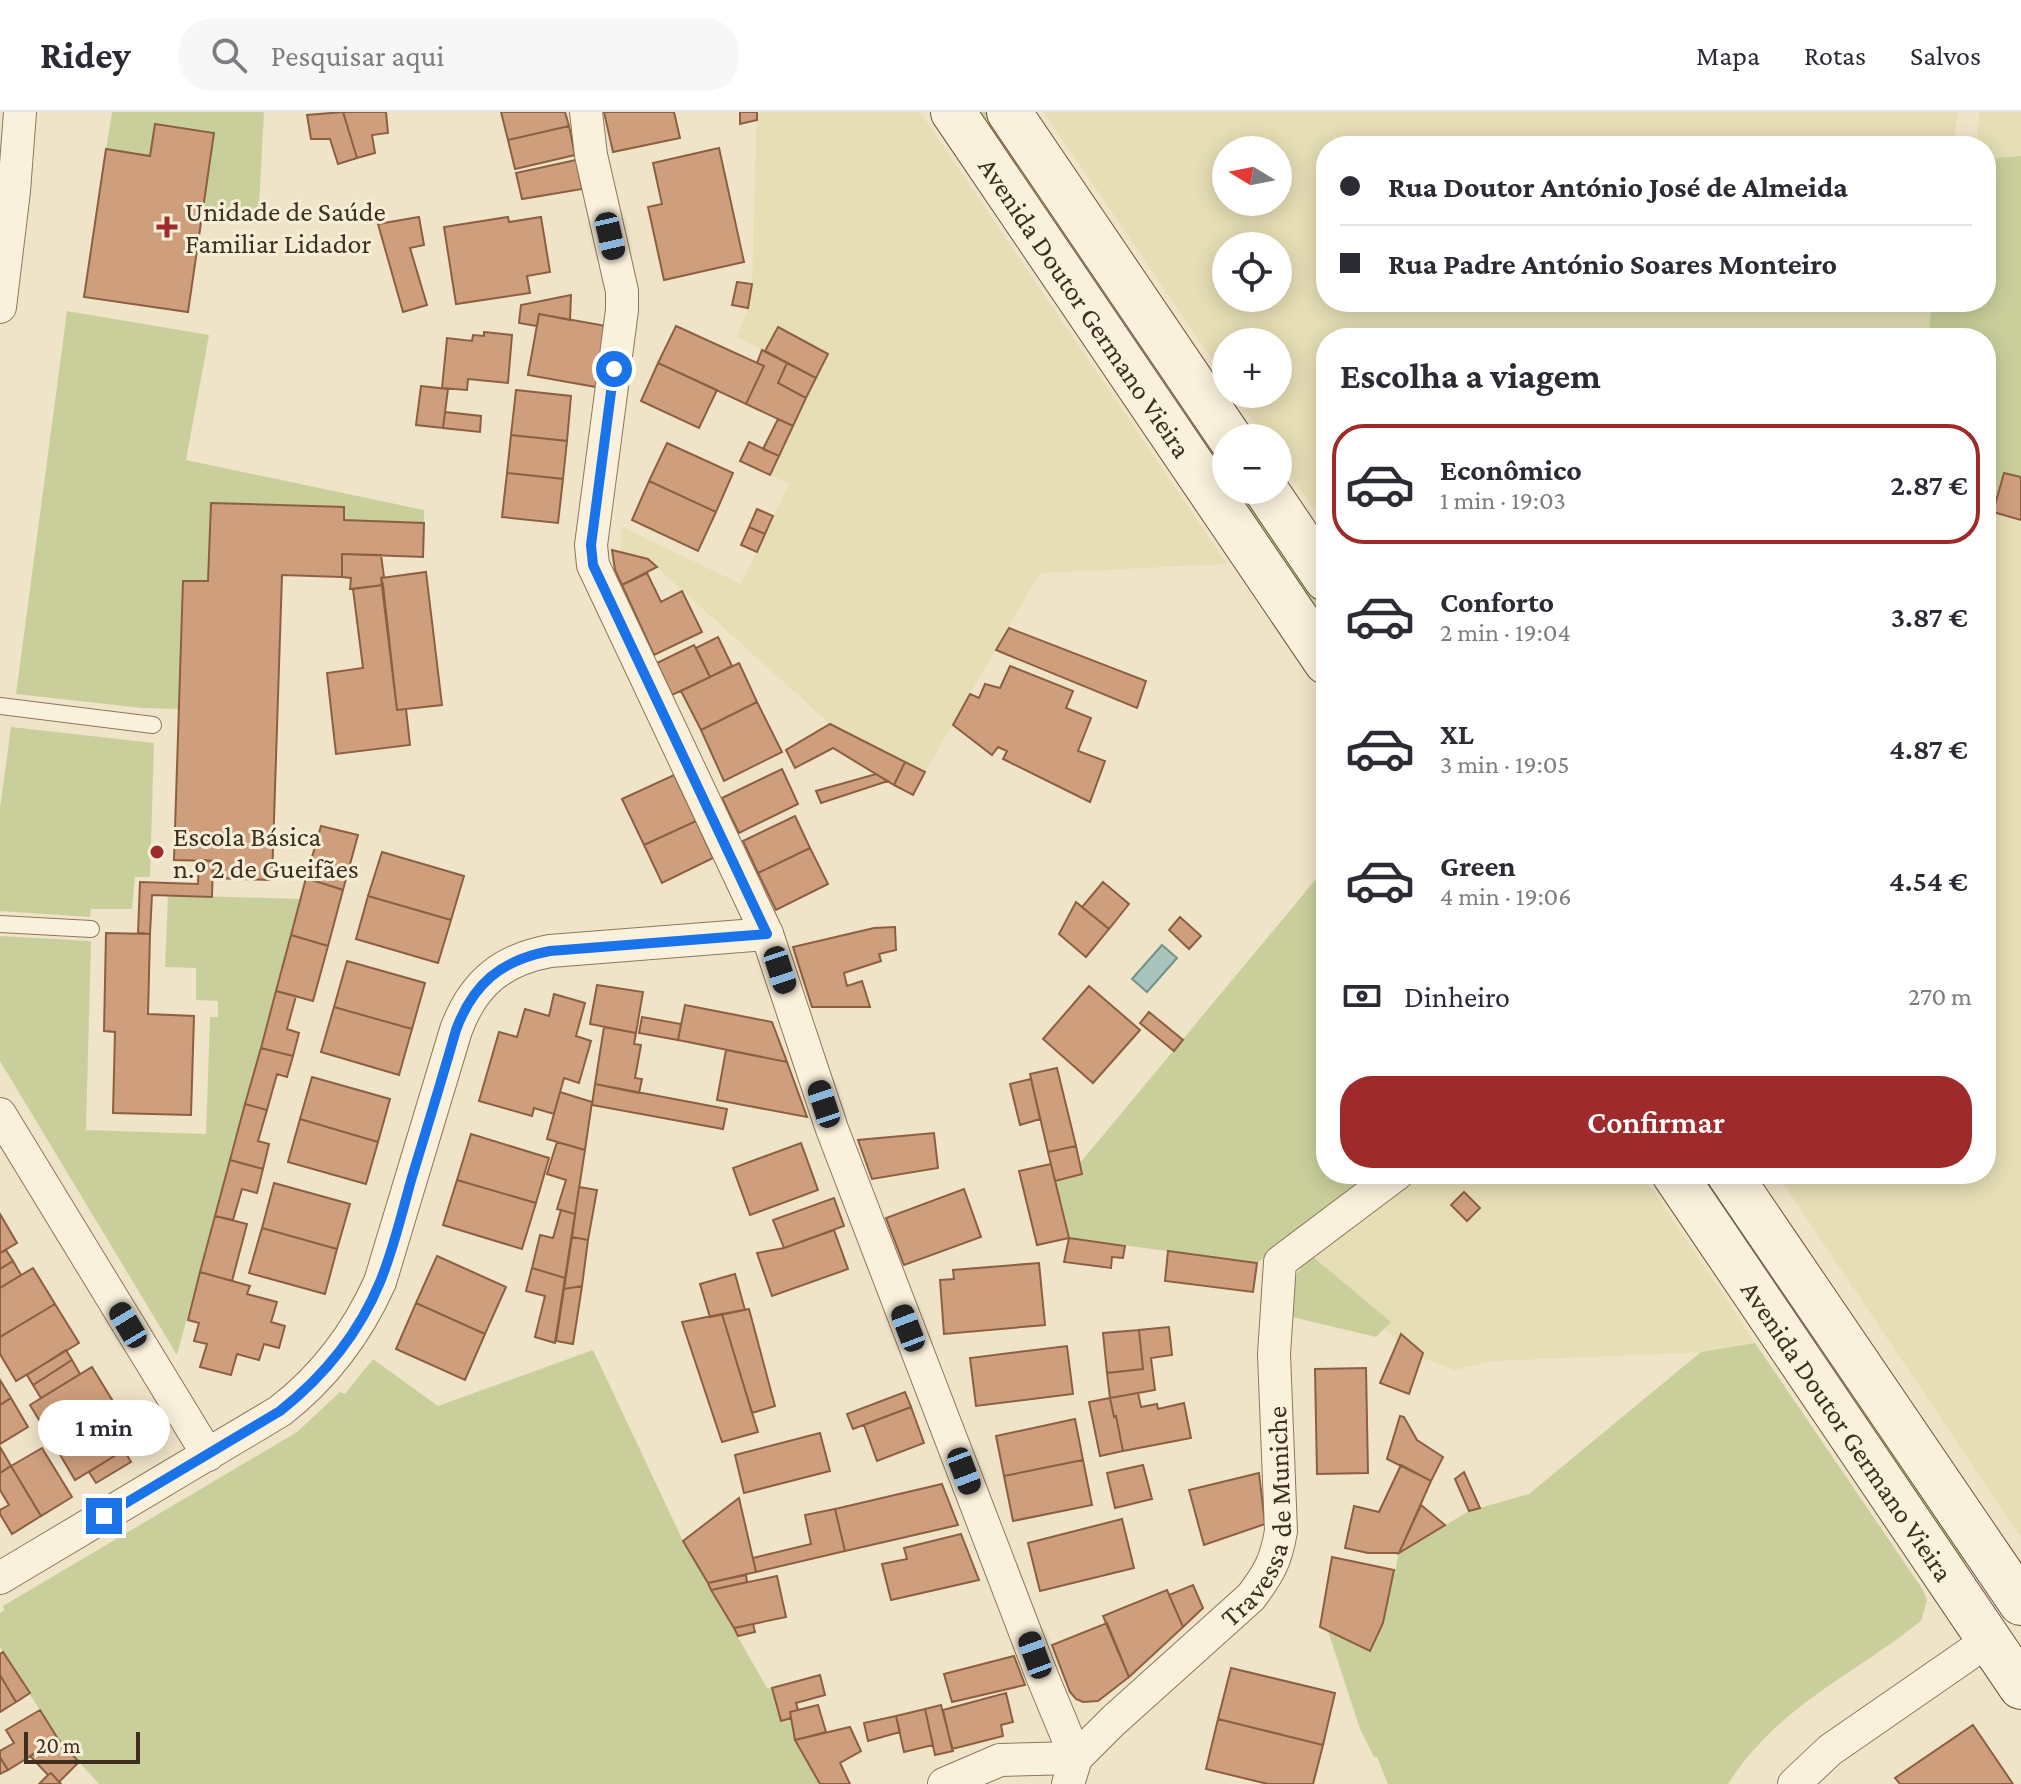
<!DOCTYPE html>
<html lang="pt">
<head>
<meta charset="utf-8">
<style>
  :root { --surface:#fff; --page:#f7f7f7; --text:#2b2b33; --muted:#7c7c81; --line:#e1e1e2; --accent:#9e2a2b }
  body { margin:0; font-family:"Crimson Pro",serif; background:var(--page); color:var(--text); height:100vh; display:flex; flex-direction:column; font-size:30px; white-space:nowrap }
  * { box-sizing:border-box; margin:0 }
  p { font-size:26px; color:var(--muted) }
  .icon { flex:none; width:44px; height:44px; fill:none; stroke:currentColor; stroke-width:2; stroke-linecap:round; stroke-linejoin:round }
  .map { position:relative; flex:1; overflow:hidden }
  .side { position:absolute; left:1316px; top:216px; width:680px; height:856px; display:flex; flex-direction:column; background:var(--surface); border-radius:32px; box-shadow:0 4px 20px #0003 }
  .side>* { flex:none }
  .hud { position:absolute; left:1316px; top:24px; width:680px; height:176px; border-radius:32px; box-shadow:0 4px 20px #0003; display:grid; align-content:center; height:176px; padding:0 24px; background:var(--surface) }
  .needle { width:52px; rotate:280deg }
  .controls { position:absolute; left:1212px; top:24px; display:grid; gap:16px }
  .controls a { display:grid; place-items:center; width:80px; height:80px; border-radius:50%; background:var(--surface); box-shadow:0 4px 20px #0003; font-size:40px }
  .scale { position:absolute; left:24px; bottom:20px; width:116px; box-sizing:border-box; padding-left:8px; border:4px solid #3d2e20; border-top:0; font-size:22px; line-height:28px; white-space:nowrap; color:#3d2e20; -webkit-text-stroke:6px #f7eed8; paint-order:stroke }
  .end { position:absolute; width:36px; height:36px; margin:-18px; border:10px solid #1a73e8; background:#fff; box-shadow:0 0 0 4px #fff }
  .from { border-radius:50% }
  .bubble { position:absolute; height:56px; border-radius:28px; background:var(--surface); box-shadow:0 4px 20px #0003; font-size:26px; font-weight:600; line-height:56px; text-align:center }
  .car { position:absolute; width:24px; height:48px; margin:-24px -12px; border-radius:10px; box-shadow:0 0 6px 2px #0007; background:linear-gradient(#222 24%,#8ab4d8 0 40%,#222 0 76%,#8ab4d8 0 86%,#222 0) }
  .hud b { display:flex; align-items:center; gap:28px; height:76px; font-size:30px }
  .hud b+b { border-top:2px solid var(--line) }
  .hud i { width:20px; height:20px; background:var(--text) }
  ul { padding:0; list-style:none }
  li { display:flex; align-items:center; gap:24px; height:120px; margin:0 16px 12px; padding:0 8px; border:4px solid transparent; border-radius:32px }
  li div { flex:1 }
  li b { display:block; font-size:30px }
  li em { font-style:normal; font-weight:600 }
  li.on { border-color:var(--accent) }
  li>.icon { width:72px; height:72px; stroke-width:1.5 }
  h2 { padding:0 24px; font-size:36px; line-height:96px }
  .pay { display:flex; align-items:center; gap:20px; height:88px; padding:0 24px; font-size:30px }
  .pay p { margin-inline-start:auto }
  .primary-button { display:flex; gap:16px; margin-top:auto; padding:16px 24px }
  .primary-button a { flex:1; height:92px; border-radius:32px; background:var(--accent); color:#fff; font-size:32px; font-weight:600; line-height:92px; text-align:center }
  header { display:flex; align-items:center; gap:48px; box-sizing:border-box; height:112px; padding:0 40px; background:var(--surface); border-bottom:2px solid var(--line) }
  header strong { font-size:38px }
  nav { display:flex; gap:44px; margin-inline-start:auto; font-size:28px }
  .search { width:560px; height:72px; background:var(--page); display:flex; align-items:center; gap:20px; box-sizing:border-box; padding:0 28px; border-radius:32px; color:var(--muted); font-size:30px }
  .map>svg:first-child { display:block }
  .farmland { fill:#e6deb5; fill-rule:evenodd }
  .green { fill:#c9cf9b }
  .water { fill:#a9c4bc; stroke:#6f938a; stroke-width:2 }
  .building { fill:#cf9f7d; stroke:#8d5f41; stroke-width:2 }
  .lines { fill:none; stroke-linecap:round; stroke-linejoin:round }
  .service-casing { stroke:#8d765c; stroke-width:18 }
  .minor-casing { stroke:#8d765c; stroke-width:34 }
  .secondary-casing { stroke:#6f573f; stroke-width:46 }
  .service { stroke:#faf1dc; stroke-width:16 }
  .minor { stroke:#faf1dc; stroke-width:32 }
  .secondary { stroke:#faf1dc; stroke-width:44 }
  .route { stroke:#1a73e8; stroke-width:10 }
  .poi-dot { fill:#9e2a2b; stroke:#f7eed8; stroke-width:3 }
  .labels { text-anchor:middle; stroke-width:6; stroke-linejoin:round; paint-order:stroke }
  .poi-label { font-size:28px; fill:#3d2e20; stroke:#f7eed8; text-anchor:start }
  .street-label { font-size:28px; fill:#3d2e20; stroke:#f7eed8 }
</style>
</head>
<body>
<header>
<strong>Ridey</strong>
<div class="search"><svg class="icon" aria-label="search" viewBox="0 0 24 24"><circle cx="10" cy="10" r="6"/><path d="M15 15l6 6"/></svg>Pesquisar aqui</div>
<nav><a>Mapa</a><a>Rotas</a><a>Salvos</a></nav>
</header>
<div class="map">
<svg width="2021" height="1672" viewBox="0 0 2021 1672">
  <rect width="100%" height="100%" fill="#f0e4c8"/>
  <path class="farmland" d="M757,0H920L1227,452L1040,461L925,660L830,612L648,447L621,440L622,415L741,472L789,372L770,363L828,243L778,215L765,239L737,225L748,196L752,172Z
    M1044,0H1958L1953,34H1326V190H1932L1928,226H1326V415L1278,345V326H1265L1235,282H1278V230H1226V268ZM1278,38V90H1226V38ZM1278,134V186H1226V134Z
    M1980,0H2021V44L1997,46L1986,57V34H1966L1977,23Z
    M1986,379L2021,386V1423H2019L1777,1062H1986Z
    M1417,1062H1642L1755,1231L1701,1240L1493,1249L1455,1258L1422,1246L1423,1241L1401,1222L1398,1229L1384,1217L1390,1210L1312,1144Z"/>
  <path class="green" d="M112,0H264L258,112L202,103L214,21L150,44L106,37Z
    M975,0H987L1226,352V370Z
    M2021,44V386L1986,379V226H1928L1932,190H1986V57L1997,46Z
    M67,199L209,223L186,348L424,398V411L344,408V395L208,469H184L179,597L142,596L16,582Z
    M1232,378H1243L1326,500V517Z
    M11,615L154,631L150,765H135L132,797H91L90,805L0,799V697Z
    M1326,755V1062H1378L1257,1151L1069,1126L1055,1069L1082,1062L1080,1051Z
    M168,783L301,787L177,1243L0,949V824L91,829L86,1018L206,1022L210,905H218V889L196,888V856L165,855Z
    M1695,1062H1708L1970,1448L1962,1454Z
    M1312,1144L1391,1210L1376,1225L1292,1205C1293,1175 1289,1165 1312,1144Z
    M1755,1231L1923,1478L1927,1488L1921,1509C1852,1564 1778,1594 1728,1672H1388L1377,1645H1374L1360,1617L1328,1519L1370,1538L1383,1511L1399,1441L1469,1399L1529,1382L1701,1240Z
    M593,1238L683,1429L767,1576H772L781,1608L791,1606L795,1628L820,1672H99L58,1627L0,1535V1501L4,1498L3,1494L297,1320L340,1280L345,1282L373,1247L438,1294Z"/>
  <path class="water" d="M1162,833L1177,846L1147,880L1132,867Z"/>
  <path class="building" d="M343,0L357,46L338,52L330,27H311L307,3Z
    M343,0H386L388,21L372,23L375,41L357,46Z
    M501,0H565L569,14L508,28Z
    M604,0H674L680,26L613,40Z
    M740,0H757V8L740,12Z
    M155,12L214,21L188,200L84,185L106,37L150,44Z
    M569,14L575,43L515,57L508,28Z
    M719,36L744,150L664,168L648,95L662,92L653,51Z
    M576,48L582,77L522,87L516,61Z
    M419,105L424,133L410,136L427,193L403,200L378,112Z
    M508,105L509,110L541,105L550,160L527,164L530,181L456,192L444,115Z
    M737,170L752,172L748,196L732,193Z
    M571,183L570,208L539,202L537,214L519,211L521,193Z
    M539,202L606,214L596,275L528,263Z
    M676,214L764,254L746,292L658,251Z
    M778,215L828,242L816,266L765,239Z
    M484,220L512,223L508,271L468,267L467,278L442,276L447,226L472,229L473,223L484,224Z
    M762,238L787,251L778,271L806,286L793,314L746,292L764,254L757,251Z
    M658,251L717,278L699,316L641,289Z
    M787,251L816,266L806,286L778,271Z
    M421,274L448,277L443,316L416,313Z
    M516,278L571,284L567,329L511,323Z
    M445,300L481,304L480,320L443,316Z
    M778,307L793,314L779,344L763,337Z
    M511,323L567,329L563,367L507,361Z
    M749,330L779,344L770,363L740,349Z
    M667,331L733,361L716,400L649,369Z
    M507,361L563,367L558,411L502,405Z
    M2004,361L2021,365V408L1993,400Z
    M649,369L716,400L698,439L632,408Z
    M211,391L344,395V408L424,411L423,445L342,442V465L282,463L272,768L213,766V749L174,748L183,469H208Z
    M757,397L773,404L765,422L749,415Z
    M749,415L765,422L757,440L741,433Z
    M612,438L648,447L657,455L622,473L615,458Z
    M342,442L381,443L384,465L381,466L383,473L350,477L351,466L342,465Z
    M426,460L442,593L397,598L381,466Z
    M647,461L661,490L682,479L702,520L654,543L622,473Z
    M383,473L397,598L406,597L410,633L336,642L327,561L363,556L353,477Z
    M1009,516L1146,569L1137,596L996,538Z
    M718,525L732,554L710,565L696,536Z
    M694,533L710,565L672,583L657,551Z
    M739,551L757,590L701,618L681,579Z
    M1010,554L1073,579L1066,596L1091,606L1078,639L1105,649L1090,690L1003,647L1007,639L998,635L992,643L953,613L970,582L979,586L985,572L1000,576Z
    M757,590L782,640L724,669L701,618Z
    M830,612L905,650L894,673L833,636L795,656L786,638Z
    M905,650L925,660L913,683L894,673Z
    M782,657L798,692L739,721L722,686Z
    M876,662L888,669L821,691L816,679Z
    M674,663L696,709L644,733L622,687Z
    M795,704L810,736L758,761L743,729Z
    M696,709L713,746L662,771L644,733Z
    M321,714L358,723L343,778L306,766Z
    M810,736L828,772L776,798L758,761Z
    M382,740L464,764L451,808L368,784Z
    M199,748L213,749L212,785L152,783L150,822L138,821L140,770L198,772Z
    M306,766L343,778L328,834L291,823Z
    M1103,770L1129,792L1109,817L1082,795Z
    M368,784L451,808L438,851L356,827Z
    M1076,790L1109,817L1086,845L1059,822Z
    M1180,805L1201,824L1189,837L1169,818Z
    M895,815L896,838L879,842L881,849L844,861L847,874L862,869L870,895H812L793,835L874,816Z
    M106,821L150,822L148,902L194,904L191,1003L113,1001L115,920L104,919Z
    M291,823L328,834L313,889L276,879Z
    M347,849L425,871L412,917L334,895Z
    M597,873L643,880L636,921L590,912Z
    M1089,874L1140,918L1093,971L1043,927Z
    M276,879L296,884L287,917L299,921L293,944L261,936Z
    M554,882L585,891L576,924L591,929L579,971L564,966L554,1002L534,996L532,1004L479,989L499,920L517,925L525,897L549,904Z
    M685,893L772,910L787,950L678,928Z
    M334,895L412,917L399,963L321,940Z
    M1149,900L1183,928L1174,939L1140,911Z
    M642,905L681,912L678,928L639,921Z
    M604,915L636,921L634,932L641,933L635,966L642,967L639,981L595,972Z
    M261,936L293,944L287,965L277,962L267,998L245,992Z
    M726,938L787,950L807,1005L717,988Z
    M1057,956L1076,1034L1048,1040L1030,962Z
    M312,965L390,987L378,1030L300,1007Z
    M1031,967L1040,1007L1020,1013L1010,972Z
    M595,972L727,997L723,1017L592,993Z
    M560,980L592,990L585,1038L547,1027Z
    M245,992L267,998L258,1029L269,1032L263,1057L230,1048Z
    M300,1007L378,1030L366,1072L288,1050Z
    M934,1021L938,1056L872,1067L858,1028Z
    M471,1022L549,1046L536,1091L457,1068Z
    M557,1030L585,1038L575,1102L557,1097L566,1068L547,1062Z
    M801,1031L818,1078L750,1103L733,1056Z
    M1076,1034L1082,1062L1055,1069L1048,1040Z
    M230,1048L263,1057L257,1081L242,1077L233,1108L215,1104Z
    M1051,1052L1069,1126L1037,1133L1019,1059Z
    M457,1068L536,1091L522,1137L443,1113Z
    M274,1071L350,1092L337,1137L262,1116Z
    M579,1075L597,1078L588,1128L572,1125Z
    M964,1077L981,1125L904,1153L886,1106Z
    M1464,1080L1480,1096L1467,1109L1451,1093Z
    M834,1086L844,1114L784,1136L773,1108Z
    M561,1098L575,1102L565,1166L532,1156L540,1123L553,1126Z
    M0,1102L17,1131L0,1141Z
    M215,1104L247,1112L232,1169L200,1160Z
    M262,1116L337,1137L325,1182L249,1161Z
    M834,1118L848,1157L772,1184L757,1141L784,1136Z
    M572,1125L588,1128L582,1174L564,1177Z
    M1069,1126L1125,1134L1123,1146L1112,1145L1111,1156L1064,1150Z
    M6,1138L13,1149L0,1157V1141Z
    M1168,1139L1257,1151L1253,1180L1165,1169Z
    M437,1144L506,1175L485,1222L416,1191Z
    M13,1149L21,1163L0,1176V1157Z
    M1039,1151L1045,1213L944,1222L940,1168L954,1167L953,1158Z
    M33,1156L55,1192L0,1225V1176Z
    M532,1156L565,1166L555,1231L535,1225L545,1184L526,1179Z
    M200,1160L250,1174L247,1182L277,1190L271,1210L285,1214L279,1236L264,1232L259,1248L237,1242L231,1263L200,1255L207,1232L194,1229L199,1211L188,1208Z
    M735,1162L745,1198L710,1205L700,1172Z
    M582,1174L573,1232L556,1229L564,1177Z
    M416,1191L485,1222L465,1268L396,1237Z
    M55,1192L79,1231L16,1269L0,1242V1225Z
    M749,1197L775,1294L752,1301L722,1202Z
    M722,1202L758,1320L722,1330L682,1210Z
    M1169,1215L1172,1243L1151,1246L1155,1278L1110,1286L1107,1261L1143,1257L1139,1218Z
    M1139,1218L1143,1257L1107,1261L1103,1221Z
    M1401,1222L1423,1241L1409,1282L1380,1271Z
    M1067,1234L1073,1282L976,1294L970,1246Z
    M66,1238L72,1248L33,1273L27,1263Z
    M72,1248L80,1262L41,1286L33,1273Z
    M92,1255L114,1291L52,1329L30,1293Z
    M1366,1256L1368,1361L1317,1362L1315,1257Z
    M0,1268L11,1286L0,1293Z
    M905,1280L911,1295L853,1317L847,1302Z
    M1138,1281L1141,1295L1157,1292L1158,1297L1184,1291L1191,1326L1123,1339L1116,1304L1114,1305L1110,1286Z
    M11,1286L28,1315L0,1332V1293Z
    M1110,1286L1114,1305L1116,1304L1123,1339L1100,1344L1089,1290Z
    M114,1291L137,1330L75,1368L52,1329Z
    M911,1295L924,1331L877,1349L864,1313Z
    M1400,1304L1404,1305L1417,1328L1443,1345L1431,1369L1387,1347Z
    M1075,1307L1083,1348L1004,1364L996,1324Z
    M820,1321L830,1359L744,1381L735,1343Z
    M0,1335L11,1354L0,1361Z
    M42,1336L72,1385L41,1404L11,1354Z
    M124,1338L131,1350L96,1371L89,1360Z
    M1083,1348L1092,1393L1013,1409L1004,1364Z
    M1143,1353L1152,1387L1115,1396L1107,1361Z
    M1401,1353L1431,1369L1399,1441H1368L1345,1436L1354,1394L1379,1400Z
    M11,1354L41,1404L12,1422L0,1402V1398L9,1393L0,1378V1361Z
    M1464,1360L1480,1396L1469,1399L1455,1367Z
    M1259,1361L1265,1412L1204,1433L1189,1378Z
    M942,1372L958,1413L845,1439L835,1397Z
    M739,1386L756,1460L708,1471L683,1429Z
    M1421,1393L1445,1413L1399,1441Z
    M835,1397L845,1439L756,1460L753,1446L811,1432L805,1403Z
    M1122,1407L1134,1456L1040,1479L1028,1431Z
    M961,1422L979,1468L891,1488L882,1452L907,1447L904,1436Z
    M1332,1445L1394,1458L1383,1511L1370,1539L1320,1515Z
    M746,1463L747,1470L711,1478L708,1471Z
    M777,1464L786,1505L734,1516L711,1478Z
    M1193,1473L1203,1496L1183,1515L1169,1483Z
    M1167,1478L1183,1515L1129,1565L1103,1504Z
    M1107,1511L1129,1565L1098,1589L1083,1590L1076,1587L1070,1580L1052,1533Z
    M753,1512L755,1520L738,1524L734,1516Z
    M3,1540L30,1581L16,1590L0,1563V1542Z
    M1014,1544L1025,1573L952,1590L944,1562Z
    M1231,1556L1335,1581L1323,1633L1218,1607Z
    M0,1563L16,1590L0,1600Z
    M820,1563L825,1583L796,1591L798,1598L790,1600L791,1606L781,1609L772,1576Z
    M1006,1581L1013,1610L1001,1613L1003,1624L952,1637L943,1598Z
    M818,1593L826,1620L795,1628L790,1600Z
    M941,1593L953,1639L935,1643L925,1597Z
    M925,1597L933,1633L904,1640L896,1604Z
    M40,1598L58,1627L8,1658L0,1645V1639L14,1631L6,1618Z
    M896,1604L900,1620L868,1629L864,1611Z
    M1218,1607L1323,1633L1313,1672H1268L1206,1657Z
    M1973,1613L2013,1672H1900L1895,1666Z
    M850,1615L861,1639L840,1651L850,1672H820L795,1628Z
    M58,1627L79,1650L59,1670L51,1661L48,1663L30,1644Z
    M0,1645L8,1658L0,1662Z
    M51,1661L61,1672H39L48,1663Z"/>
  <g class="lines">
    <defs>
      <path id="service" d="M0,594L153,613
        M0,812L91,817"/>
      <g id="minor">
        <path d="M586,0L591,43L622,179V198L591,433L593,453L767,822L832,1017L1042,1564L1076,1646L1068,1672"/>
        <path d="M0,195L14,79L20,0"/>
        <path d="M0,1002L208,1343"/>
        <path d="M0,1466L280,1299C324,1265 357,1221 380,1170L456,918C473,872 501,848 550,839L767,822"/>
        <path id="s1" d="M944,1672L1000,1648L1076,1646L1113,1609L1251,1485C1269,1461 1276,1449 1281,1419L1274,1242L1280,1150L1397,1062"/>
        <path d="M1794,1672L1830,1638L1989,1528"/>
      </g>
      <g id="secondary">
        <path id="s2" d="M953,0L1326,550"/>
        <path d="M1009,0L1230,326"/>
        <path d="M1266,378L1326,467"/>
        <path id="s3" d="M1674,1062L2021,1575"/>
        <path d="M1729,1062L2021,1491"/>
      </g>
    </defs>
    <use href="#service" class="service-casing"/>
    <use href="#minor" class="minor-casing"/>
    <use href="#secondary" class="secondary-casing"/>
    <use href="#service" class="service"/>
    <use href="#minor" class="minor"/>
    <use href="#secondary" class="secondary"/>
  </g>
  <g class="lines">
    <path class="route" d="M104,1404L280,1299C323,1265 359,1221 380,1170C394,1136 402,1100 412,1065C427,1016 442,967 456,918C473,872 501,848 550,839L767,822L593,453L591,433L614,257"/>
  </g>
  <g class="poi-dot">
    <path d="M163 103h8v8h8v8h-8v8h-8v-8h-8v-8h8z"/>
    <circle cx="157" cy="740" r="8"/>
  </g>
  <g class="labels">
    <g class="poi-label">
      <text x="185" y="109">Unidade de Saúde<tspan x="185" dy="32">Familiar Lidador</tspan></text>
      <text x="173" y="734">Escola Básica<tspan x="173" dy="32">n.º 2 de Gueifães</tspan></text>
    </g>
    <g class="street-label">
      <text dy="10" stroke="none"><textPath href="#s2" startOffset="236">Avenida Doutor Germano Vieira</textPath></text>
      <text dy="10" stroke="none"><textPath href="#s3" startOffset="310">Avenida Doutor Germano Vieira</textPath></text>
      <text dy="10" stroke="none"><textPath href="#s1" startOffset="456">Travessa de Muniche</textPath></text>
    </g>
  </g>
</svg>
<div class="controls">
<a><svg class="needle" viewBox="-14 -14 28 28"><path d="M0-13l5 13h-10z" fill="#e53935"/><path d="M0 13l5-13h-10z" fill="#7c7c81"/></svg></a>
<a><svg class="icon" aria-label="locate" viewBox="0 0 24 24"><circle cx="12" cy="12" r="6"/><path d="M12 2v4M12 18v4M2 12h4M18 12h4"/></svg></a>
<a>+</a>
<a>−</a>
</div>
<div class="scale">20 m</div>
<i class="end from" style="left:614px;top:257px"></i>
<i class="end" style="left:104px;top:1404px"></i>
<div class="bubble" style="left:38px;top:1288px;width:132px">1 min</div>
<i class="car" style="left:610px;top:124px;rotate:167deg"></i>
<i class="car" style="left:780px;top:858px;rotate:162deg"></i>
<i class="car" style="left:824px;top:992px;rotate:342deg"></i>
<i class="car" style="left:128px;top:1213px;rotate:329deg"></i>
<i class="car" style="left:908px;top:1216px;rotate:339deg"></i>
<i class="car" style="left:964px;top:1359px;rotate:159deg"></i>
<i class="car" style="left:1035px;top:1543px;rotate:340deg"></i>
<div class="hud">
<b><i class="from"></i>Rua Doutor António José de Almeida</b>
<b><i></i>Rua Padre António Soares Monteiro</b>
</div>
<section class="side">
<h2>Escolha a viagem</h2>
<ul>
<li class="on"><svg class="icon" aria-label="car" viewBox="0 0 24 24"><path d="M5 17H2v-5l4-1 3-4h7l3 4 3 1v5h-3M9 17h6M6 11h13"/><circle cx="7" cy="17" r="2"/><circle cx="17" cy="17" r="2"/></svg><div><b>Econômico</b><p>1 min · 19:03</p></div><em>2.87 €</em></li>
<li><svg class="icon" aria-label="car" viewBox="0 0 24 24"><path d="M5 17H2v-5l4-1 3-4h7l3 4 3 1v5h-3M9 17h6M6 11h13"/><circle cx="7" cy="17" r="2"/><circle cx="17" cy="17" r="2"/></svg><div><b>Conforto</b><p>2 min · 19:04</p></div><em>3.87 €</em></li>
<li><svg class="icon" aria-label="car" viewBox="0 0 24 24"><path d="M5 17H2v-5l4-1 3-4h7l3 4 3 1v5h-3M9 17h6M6 11h13"/><circle cx="7" cy="17" r="2"/><circle cx="17" cy="17" r="2"/></svg><div><b>XL</b><p>3 min · 19:05</p></div><em>4.87 €</em></li>
<li><svg class="icon" aria-label="car" viewBox="0 0 24 24"><path d="M5 17H2v-5l4-1 3-4h7l3 4 3 1v5h-3M9 17h6M6 11h13"/><circle cx="7" cy="17" r="2"/><circle cx="17" cy="17" r="2"/></svg><div><b>Green</b><p>4 min · 19:06</p></div><em>4.54 €</em></li>
</ul>
<div class="pay"><svg class="icon" aria-label="cash" viewBox="0 0 24 24"><path d="M3 7h18v10H3z"/><circle cx="12" cy="12" r="2"/></svg>Dinheiro<p>270 m</p></div>
<div class="primary-button"><a>Confirmar</a></div>
</section>
</div>
</body>
</html>
